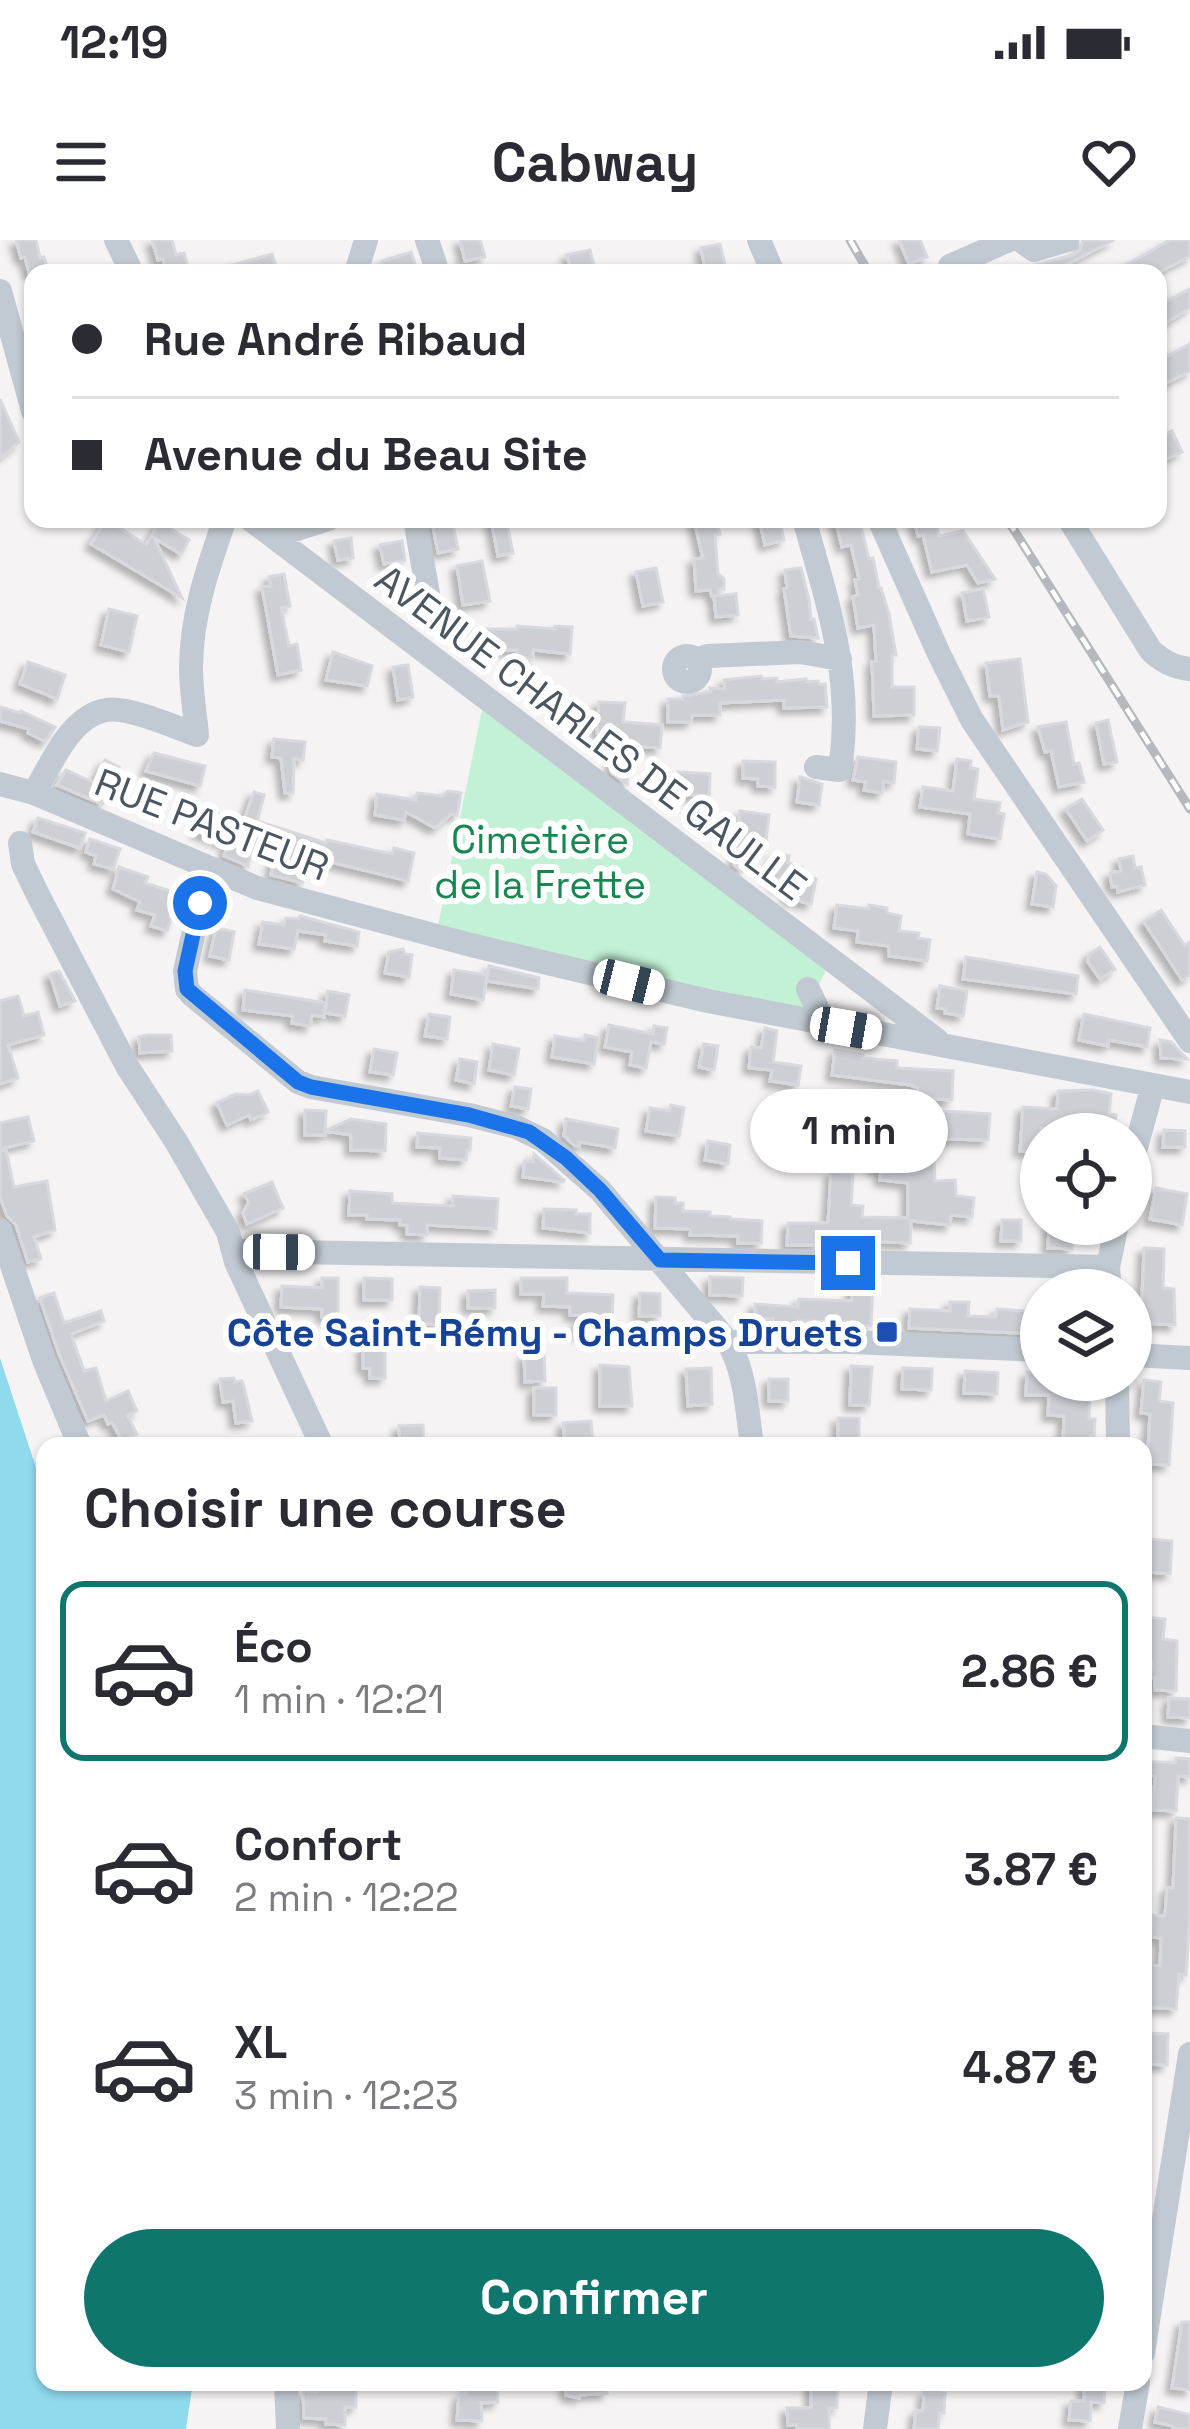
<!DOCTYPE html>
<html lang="fr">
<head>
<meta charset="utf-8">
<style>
  :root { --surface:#fff; --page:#f7f7f7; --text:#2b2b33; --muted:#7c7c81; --line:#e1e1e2; --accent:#0f766e }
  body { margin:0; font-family:"Space Grotesk",sans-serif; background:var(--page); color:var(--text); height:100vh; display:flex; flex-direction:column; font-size:45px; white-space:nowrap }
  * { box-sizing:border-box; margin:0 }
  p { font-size:39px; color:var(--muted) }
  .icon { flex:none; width:66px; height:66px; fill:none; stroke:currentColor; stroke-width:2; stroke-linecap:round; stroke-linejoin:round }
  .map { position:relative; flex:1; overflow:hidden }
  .details { position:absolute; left:36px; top:1197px; width:1116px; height:954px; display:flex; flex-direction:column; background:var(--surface); border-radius:24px; box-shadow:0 3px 9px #0004 }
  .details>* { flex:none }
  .banner { position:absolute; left:24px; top:24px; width:1143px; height:264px; border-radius:24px; box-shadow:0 3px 9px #0004; display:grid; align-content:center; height:264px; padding:0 48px; background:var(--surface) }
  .controls { position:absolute; left:1020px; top:873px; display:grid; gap:24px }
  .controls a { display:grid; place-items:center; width:132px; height:132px; border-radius:50%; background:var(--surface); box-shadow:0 3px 9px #0004; font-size:60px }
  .end { position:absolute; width:54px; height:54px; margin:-27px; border:15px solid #1a73e8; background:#fff; box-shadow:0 0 0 6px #fff }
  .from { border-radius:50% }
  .bubble { position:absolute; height:84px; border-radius:42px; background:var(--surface); box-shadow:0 3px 9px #0004; font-size:39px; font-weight:700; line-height:84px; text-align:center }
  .car { position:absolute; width:36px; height:72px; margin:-36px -18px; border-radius:15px; box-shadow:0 0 9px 3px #0007; background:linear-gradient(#fff 24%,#345 0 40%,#fff 0 76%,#345 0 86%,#fff 0) }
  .banner b { display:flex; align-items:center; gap:42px; height:114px; font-size:45px }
  .banner b+b { border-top:3px solid var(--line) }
  .banner i { width:30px; height:30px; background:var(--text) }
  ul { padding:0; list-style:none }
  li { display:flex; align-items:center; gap:36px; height:180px; margin:0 24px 18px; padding:0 24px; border:6px solid transparent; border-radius:24px }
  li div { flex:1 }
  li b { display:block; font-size:45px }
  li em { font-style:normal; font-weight:700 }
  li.current { border-color:var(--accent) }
  li>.icon { width:108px; height:108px; stroke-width:1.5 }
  h2 { padding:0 48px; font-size:54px; line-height:144px }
  .button { display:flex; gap:24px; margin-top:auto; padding:24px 48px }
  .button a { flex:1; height:138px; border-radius:72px; background:var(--accent); color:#fff; font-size:48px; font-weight:700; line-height:138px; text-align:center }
  .status { display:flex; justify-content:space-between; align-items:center; height:84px; padding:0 60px; background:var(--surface); direction:ltr }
  .status svg { height:33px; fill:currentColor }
  header { display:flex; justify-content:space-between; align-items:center; height:156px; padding:0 48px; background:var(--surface); font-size:54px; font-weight:700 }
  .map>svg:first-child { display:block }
  .green { fill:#c3f1d5 }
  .water { fill:#90daee }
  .building { fill:#cdcfd5; stroke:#d7d9de; stroke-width:3; filter:url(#shadow) }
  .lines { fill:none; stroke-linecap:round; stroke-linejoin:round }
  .minor { stroke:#c1cad2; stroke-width:24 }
  .rail-casing { stroke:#b5b8bd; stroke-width:9 }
  .rail { stroke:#fff; stroke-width:4.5; stroke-dasharray:14; stroke-linecap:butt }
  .route { stroke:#1a73e8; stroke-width:15 }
  .transit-dot { fill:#1a4fb4; stroke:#fff; stroke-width:4.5 }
  .labels { text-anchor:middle; stroke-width:12; stroke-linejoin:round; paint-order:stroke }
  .street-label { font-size:39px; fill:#4a5661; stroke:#fff }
  .park-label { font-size:39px; fill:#17864f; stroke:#fff }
  .transit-label { font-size:39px; font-weight:bold; fill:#164399; stroke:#fff; text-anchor:end }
</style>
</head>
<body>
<div class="status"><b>12:19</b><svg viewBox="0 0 49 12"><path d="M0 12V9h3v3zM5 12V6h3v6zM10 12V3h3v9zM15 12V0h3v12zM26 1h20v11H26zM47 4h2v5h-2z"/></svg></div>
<header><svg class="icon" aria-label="menu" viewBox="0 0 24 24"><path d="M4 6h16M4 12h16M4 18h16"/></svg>Cabway<svg class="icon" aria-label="heart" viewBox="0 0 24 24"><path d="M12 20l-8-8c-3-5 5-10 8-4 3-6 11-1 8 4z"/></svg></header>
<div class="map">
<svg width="1190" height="2189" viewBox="0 0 1190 2189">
  <defs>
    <filter id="shadow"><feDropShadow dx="-5.5" dy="5.5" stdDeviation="3" flood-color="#0004"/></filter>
  </defs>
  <rect width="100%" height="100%" fill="#f5f3f3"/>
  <path class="green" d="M482,470L826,730L807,770L730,758L438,686Z"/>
  <path class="water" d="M0,1118L45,1255V2142H193L186,2189H0Z"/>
  <path class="building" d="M16,0H36L40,18L44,17L49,33H29L25,17L21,18Z
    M152,0H172L176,15L184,13L189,31L166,33L163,19L158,20Z
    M460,0H480L485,17L465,21Z
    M899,0H920L927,17L909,24Z
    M1083,0H1114L1050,33H1017L1031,26L1073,15L1080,10Z
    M1170,0H1190V16L1157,33H1112Z
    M720,4L727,33H706L701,8Z
    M590,10L596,33H572L567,15Z
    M411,12L418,33H386L382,21Z
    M272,14L278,33H219V29Z
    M1190,49V68L1158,87V66Z
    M1190,104V131L1158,147V121Z
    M0,159L19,202L0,218Z
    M1172,191L1182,212L1164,220L1159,209L1164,206L1160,197Z
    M107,279L146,305L160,282L189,300L181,314L154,298L182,358L91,304Z
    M452,279L458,309L438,313L432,281Z
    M491,279H506L513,313L498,316Z
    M704,279H716L720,294L715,295L718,334L724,339V349H719V355L712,356L710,350L696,351L694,319L703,318L694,281Z
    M759,279H779L784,300L765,305Z
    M835,279H859L869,319L873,318L879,348H881L889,374L896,415H892V447H914V475L874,476L872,422L876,421L874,385L858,388L853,357L858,355L855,340L859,339L851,305L842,307Z
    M914,279H935L939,296L963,291L995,339L978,343L967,325L932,332L923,295L918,296Z
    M351,298L353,318L338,320L334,301Z
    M402,301L405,320L384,324L380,305Z
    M482,321L490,361L463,365L457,326Z
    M656,328L663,362L643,366L636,332Z
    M801,328L809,360L811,379H814L818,398L791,396L784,349L787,348L785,330Z
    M284,334L290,366L281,368L289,406L297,404L301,430L278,435L262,347L271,346L269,337Z
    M983,349L989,377L967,381L962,353Z
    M736,354L738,375L716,377L714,356Z
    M109,369L137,376L129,412L101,405Z
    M517,386L555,389V386L572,387L570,414L533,410V418L516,417L517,410H478V389H517Z
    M333,412L372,426L367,446L326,440Z
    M1020,419L1028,482L1003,490L999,456H990L986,423Z
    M28,422L65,435L57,459L20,444Z
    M408,425L413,457L398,460L393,427Z
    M761,436L762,439L777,438V442L806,439V442L818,441L819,445L825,444L827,467L784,468V460L720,463V475H692L691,482H668V459H683V456L711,452L710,448L725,449L724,440Z
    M599,462L625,463L623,482L662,485L660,508L629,506L627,544L611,532L614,494L597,493Z
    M0,467L20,473L21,471L55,487L45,501L28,493L29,489L0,481Z
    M1108,480L1117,522L1104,524L1096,483Z
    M1066,482L1074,524L1079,523L1084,542L1059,547L1051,511L1045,512L1038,487Z
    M919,487L940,488L937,511L917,509Z
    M274,499L305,502L303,520L294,519L293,553H285L281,518L272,517Z
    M154,513L205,526L200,546L146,531Z
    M858,517L896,522L894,543L884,541L882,553L864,550L866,542L853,540Z
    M957,519L971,521L970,528L978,529L974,559L1000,563L998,573L1004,574L1000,599L968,594L970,574L920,567L923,547L953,551Z
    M105,520L119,527L102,564L57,545L66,530L94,543Z
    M743,521L775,522V547L758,546V539L743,538Z
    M678,532L710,534L709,556L677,554Z
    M800,537L822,544L819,565L797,562Z
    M448,551L461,553L457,575L451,574L435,588L406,572L404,580L375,575L377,554L416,560L417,553L442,556Z
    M254,552L264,555L257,581L326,603L327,600L392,614L394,608L414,613L408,641L310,617L302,643L271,635L275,612L252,608L248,626L224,616L228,604L196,591L205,568L243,583Z
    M1082,559L1103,590L1087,601L1066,569Z
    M740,571L769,575L765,609L750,603L742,631L734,625Z
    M38,578L85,593L80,608L33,592Z
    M90,599L120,609L113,629L94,624L96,616L86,612Z
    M773,615L789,616L788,623L802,627L801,634L816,639L811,664L787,658L788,650L775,645V638L770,637Z
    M1133,616L1135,628L1141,627L1145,645L1118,652L1117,646L1112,647L1110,633L1121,631L1119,619Z
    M119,627L148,637L145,643L179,654L167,691L151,686L155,675L137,670L140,662L113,649Z
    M1037,632L1046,634L1056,646L1053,667L1032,664Z
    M837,665L869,669V665L887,668V673L901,676L899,691L919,693L918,698L930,700L927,721L889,716V706L857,702L858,691L834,688Z
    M1161,670L1185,706L1190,702V735L1182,740L1144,682Z
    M300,676L359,692L357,706L325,701L326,695L298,691L294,709L259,704L263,682L284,685L286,678L299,679Z
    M216,688L234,692L229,720L210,716Z
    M1100,707L1115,729L1100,739L1088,722L1089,715Z
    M403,709L405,714L412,715L409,737L385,733L389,712Z
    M966,717L1078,736L1076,754L963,739Z
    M489,726L539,738L538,749L487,741Z
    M454,730L487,735L483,760L451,754Z
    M59,731L75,761L60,766L50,734Z
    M940,746L967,751L963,776L945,773L946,769L937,768Z
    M245,750L326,763L324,777L312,775L310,786L292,783L293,776L243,770Z
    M328,751L349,755L345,776L325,773Z
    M18,756L24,776L38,772L44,795L8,805L18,838L0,844V761Z
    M429,774L450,777L447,799L425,796Z
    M1084,774L1150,788L1147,807L1109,800L1108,806L1079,800Z
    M609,785L653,794L654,786L667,788L664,804L651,802L646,828L630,825L632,812L605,807Z
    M765,788L777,791L773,822L801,826L798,845L770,841L772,830L749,828L751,807L761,808Z
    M146,795H171L172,811L140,813L139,797Z
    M585,795L598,798L594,824L552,817L555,796L585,801Z
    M1160,800L1171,802L1187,819L1161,818Z
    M493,804L519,809L514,835L489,830Z
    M704,804L718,806L714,830L699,827Z
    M374,809L397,813L393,835L370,832Z
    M835,810L863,815L862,818L897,821V828L953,831L952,860L917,858L918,848L910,845L832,835Z
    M460,819L477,822L474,844L456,840Z
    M515,847L531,849L528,869L511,866Z
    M1093,850L1111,854L1109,874L1116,875L1113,894L1041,888V912L1020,911L1023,867L1057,869L1058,851Z
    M258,851L268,872L251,880L249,875L227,885L217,863L236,854L249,855Z
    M835,861L857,864L855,890L832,888Z
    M671,865L684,868L679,896L646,891L650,868L670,871Z
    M305,870L326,871L325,891L351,879L386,884L385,911L351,910V895L325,891V895H305Z
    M944,871L990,874L988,900L943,899Z
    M28,877L34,901L0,909V883Z
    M566,879L618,889L615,908L580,902L579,907L575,906L564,896Z
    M1164,890L1185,891V907H1163Z
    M418,893L471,898L470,910H467L466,920L440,918V908L417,907Z
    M708,901L730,905L728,924L705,920Z
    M875,905L892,906L890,922L934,921L935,941L955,940L956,956L974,958L972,977L951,975L950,985L911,981L910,1003L861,1001V1005L817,1001V1005H787L788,983H828L831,932L853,934L851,965L863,966L862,977L908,978V943L880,940L881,928H873Z
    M6,910L14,947L47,941L55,990L34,997L41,1019L28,1022L16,985L7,976L0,957V911Z
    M534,914L564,940L563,942L523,937L525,921L533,922Z
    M272,942L283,968L247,984L243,973L249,962L244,954Z
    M1156,948L1187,954L1182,985L1150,979Z
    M350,951L392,954V963L453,966V956L498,959L496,989L427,985V995L407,994V985H400V980L367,979V975H349Z
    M656,957L675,958V963H683V971L710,972V976L730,977V979L762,981L761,1003H738V996L690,995L691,989L655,988Z
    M544,969L576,970V974H590V993L543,988Z
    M1002,980H1021V1001H1001Z
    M1049,986L1073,987L1072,1009L1048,1008Z
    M1144,1008L1164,1009L1163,1048L1174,1049L1175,1085L1141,1083Z
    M710,1037L743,1038L742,1056L710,1055Z
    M322,1038H338V1077H322V1069L281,1067L282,1046L322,1048Z
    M364,1038L392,1039V1060H364Z
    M521,1038H567V1053L613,1055L612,1082H618V1095L578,1094V1083H581L580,1075H570V1067L543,1066L544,1054H521Z
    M852,1039H873L871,1086L851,1085V1082L798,1081V1085L772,1084L773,1079L755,1078V1064L798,1067L799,1059L852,1061Z
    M420,1047L440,1048L439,1084H419Z
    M495,1050V1068H468V1051Z
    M54,1053L64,1083L101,1071L104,1081L71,1094L84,1131L96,1128L106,1161L128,1151L137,1171L127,1175L137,1194L122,1201L112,1182L108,1184L104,1175L88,1181L59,1114L40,1058Z
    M640,1053L660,1054V1076H639Z
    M950,1062H969L968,1076L996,1077L997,1069L1041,1072V1094L909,1088L910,1069L950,1071Z
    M363,1097H385V1138H370V1128H363Z
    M524,1115H544L545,1141L525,1142Z
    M600,1125L629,1127L632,1166H600Z
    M851,1126L872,1127L869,1165H850Z
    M711,1128L712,1164L688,1166L686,1129Z
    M903,1128L932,1129L931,1150L902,1149Z
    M965,1131L998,1133L997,1154L964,1153Z
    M1027,1132L1041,1133V1140H1090L1089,1179H1095L1094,1196H1090V1203L1063,1201L1064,1176L1048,1175L1049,1155H1026Z
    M234,1138L235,1142L242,1141L244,1147L252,1181L236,1183L233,1161L223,1162L220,1139Z
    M769,1139H788V1161H769Z
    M1144,1140L1161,1142L1159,1161L1173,1163L1169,1225L1147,1224L1150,1174L1141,1173Z
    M534,1148H556V1175H534Z
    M838,1178H859V1202H838Z
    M591,1181L593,1206H565L563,1183Z
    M423,1185L424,1206H400L399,1186Z
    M1149,1299L1172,1301L1170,1334L1146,1332Z
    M1143,1377L1165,1379L1163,1399L1177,1401L1176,1451L1155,1450V1438H1150L1152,1422H1148L1147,1398H1143Z
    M1169,1458L1190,1459V1478L1168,1477Z
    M1176,1518L1190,1519V1537L1178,1536L1176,1571L1153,1570L1155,1536L1143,1535V1521L1175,1523Z
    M1176,1578L1190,1579V1671L1186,1735L1179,1734L1176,1769L1143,1767V1725L1160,1726L1161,1698L1151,1697L1153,1675L1165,1676L1167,1648H1173Z
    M1143,1793L1168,1794L1167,1825L1143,1824Z
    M1182,2082H1190V2150L1172,2148Z
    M566,2142H606L607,2153L580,2155L579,2158L566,2155Z
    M811,2142H837V2168H829V2189H797V2185H788L787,2168H811Z
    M1084,2142H1105L1104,2163L1091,2162L1090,2181L1069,2180L1071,2161H1084Z
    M327,2147L356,2148V2167H345V2185L326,2184V2179L304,2178L303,2151L317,2152V2148Z
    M497,2147L498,2162L481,2163L482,2181L457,2180L459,2155L467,2154L466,2148Z
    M924,2152L945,2153L944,2173H939L938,2189H914L916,2171H923Z
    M1158,2167L1190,2175V2189H1173V2186L1155,2182Z"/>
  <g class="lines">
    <path class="minor" d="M116,0L132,33
      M427,0L438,33
      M759,0L773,33
      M1020,0L1034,10L1067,0
      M950,26L1009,0
      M356,33L366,0
      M0,51L33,171
      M250,279L937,800
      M415,279L431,371
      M804,279C828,364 854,440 840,530L816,527
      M879,279L939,414L972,480L1190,801
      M1069,279L1151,411C1164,422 1173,427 1190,429
      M275,296L328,279
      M674 429a13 13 0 1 1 26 0a13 13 0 1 1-26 0Z
      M696,420L708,416L800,412L840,419
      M0,544L34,553L257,648L471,705L708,761L1190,852
      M34,553C51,525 70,476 106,470C128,466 175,487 197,495C195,473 191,450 191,428C191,376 208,327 225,279
      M20,603L23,624L38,655L127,826L177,903L228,992L236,1022L322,1206
      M208,629L185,731L187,749L192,755L298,842L311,847L469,875L516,887L543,900L600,950L728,1102C746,1133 747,1171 752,1206
      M808,749L819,772L832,785
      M1131,926L1153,845
      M0,990L44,1120L80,1206
      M235,1011L1108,1027
      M1110,1050L1108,1027L1117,984
      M728,1102H852L1041,1110
      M1131,1115L1190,1118
      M1117,1140L1118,1206
      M1143,1496L1190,1501
      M1143,2113L1190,1814
      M286,2142L288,2189
      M875,2189L881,2142
      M1130,2189L1138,2142"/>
    <defs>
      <path id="rail" d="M850,0L869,33
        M1007,279L1190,569"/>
    </defs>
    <use href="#rail" class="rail-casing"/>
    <use href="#rail" class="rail"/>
  </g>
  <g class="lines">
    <path class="route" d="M200,663L185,731L187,749L298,842L311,847L469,875L529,892L566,918L600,950L660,1020L848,1023"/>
  </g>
  <rect class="transit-dot" x="875" y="1080" width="24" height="24" rx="6"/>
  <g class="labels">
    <g class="street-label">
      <text transform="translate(591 492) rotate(37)" y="14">AVENUE CHARLES DE GAULLE</text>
      <text transform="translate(212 584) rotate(21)" y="14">RUE PASTEUR</text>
    </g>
    <g class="park-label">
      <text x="540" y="613">Cimetière<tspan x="540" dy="45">de la Frette</tspan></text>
    </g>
    <g class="transit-label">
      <text x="863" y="1106">Côte Saint-Rémy - Champs Druets</text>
    </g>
  </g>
</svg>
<div class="controls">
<a><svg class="icon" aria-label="locate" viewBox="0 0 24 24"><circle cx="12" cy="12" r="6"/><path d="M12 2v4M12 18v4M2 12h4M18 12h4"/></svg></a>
<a><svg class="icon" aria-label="layers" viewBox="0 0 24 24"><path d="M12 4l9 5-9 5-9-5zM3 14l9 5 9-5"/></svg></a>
</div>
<i class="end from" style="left:200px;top:663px"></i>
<i class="end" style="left:848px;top:1023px"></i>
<div class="bubble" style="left:750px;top:849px;width:198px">1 min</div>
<i class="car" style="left:629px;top:742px;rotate:104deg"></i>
<i class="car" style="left:846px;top:788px;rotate:100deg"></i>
<i class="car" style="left:279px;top:1012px;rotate:91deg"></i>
<div class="banner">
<b><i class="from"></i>Rue André Ribaud</b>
<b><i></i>Avenue du Beau Site</b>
</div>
<section class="details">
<h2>Choisir une course</h2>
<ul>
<li class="current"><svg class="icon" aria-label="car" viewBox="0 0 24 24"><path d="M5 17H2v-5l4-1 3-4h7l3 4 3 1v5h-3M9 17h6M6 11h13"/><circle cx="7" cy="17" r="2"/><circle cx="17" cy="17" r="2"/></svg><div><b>Éco</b><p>1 min · 12:21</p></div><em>2.86 €</em></li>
<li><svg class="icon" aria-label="car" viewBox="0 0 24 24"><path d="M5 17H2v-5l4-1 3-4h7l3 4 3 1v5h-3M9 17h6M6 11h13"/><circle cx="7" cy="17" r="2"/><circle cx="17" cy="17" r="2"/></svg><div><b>Confort</b><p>2 min · 12:22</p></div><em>3.87 €</em></li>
<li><svg class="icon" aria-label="car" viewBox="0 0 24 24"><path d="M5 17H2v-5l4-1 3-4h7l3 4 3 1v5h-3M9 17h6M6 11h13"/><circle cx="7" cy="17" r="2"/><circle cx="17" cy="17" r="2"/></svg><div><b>XL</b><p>3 min · 12:23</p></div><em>4.87 €</em></li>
</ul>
<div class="button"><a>Confirmer</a></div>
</section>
</div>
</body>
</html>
